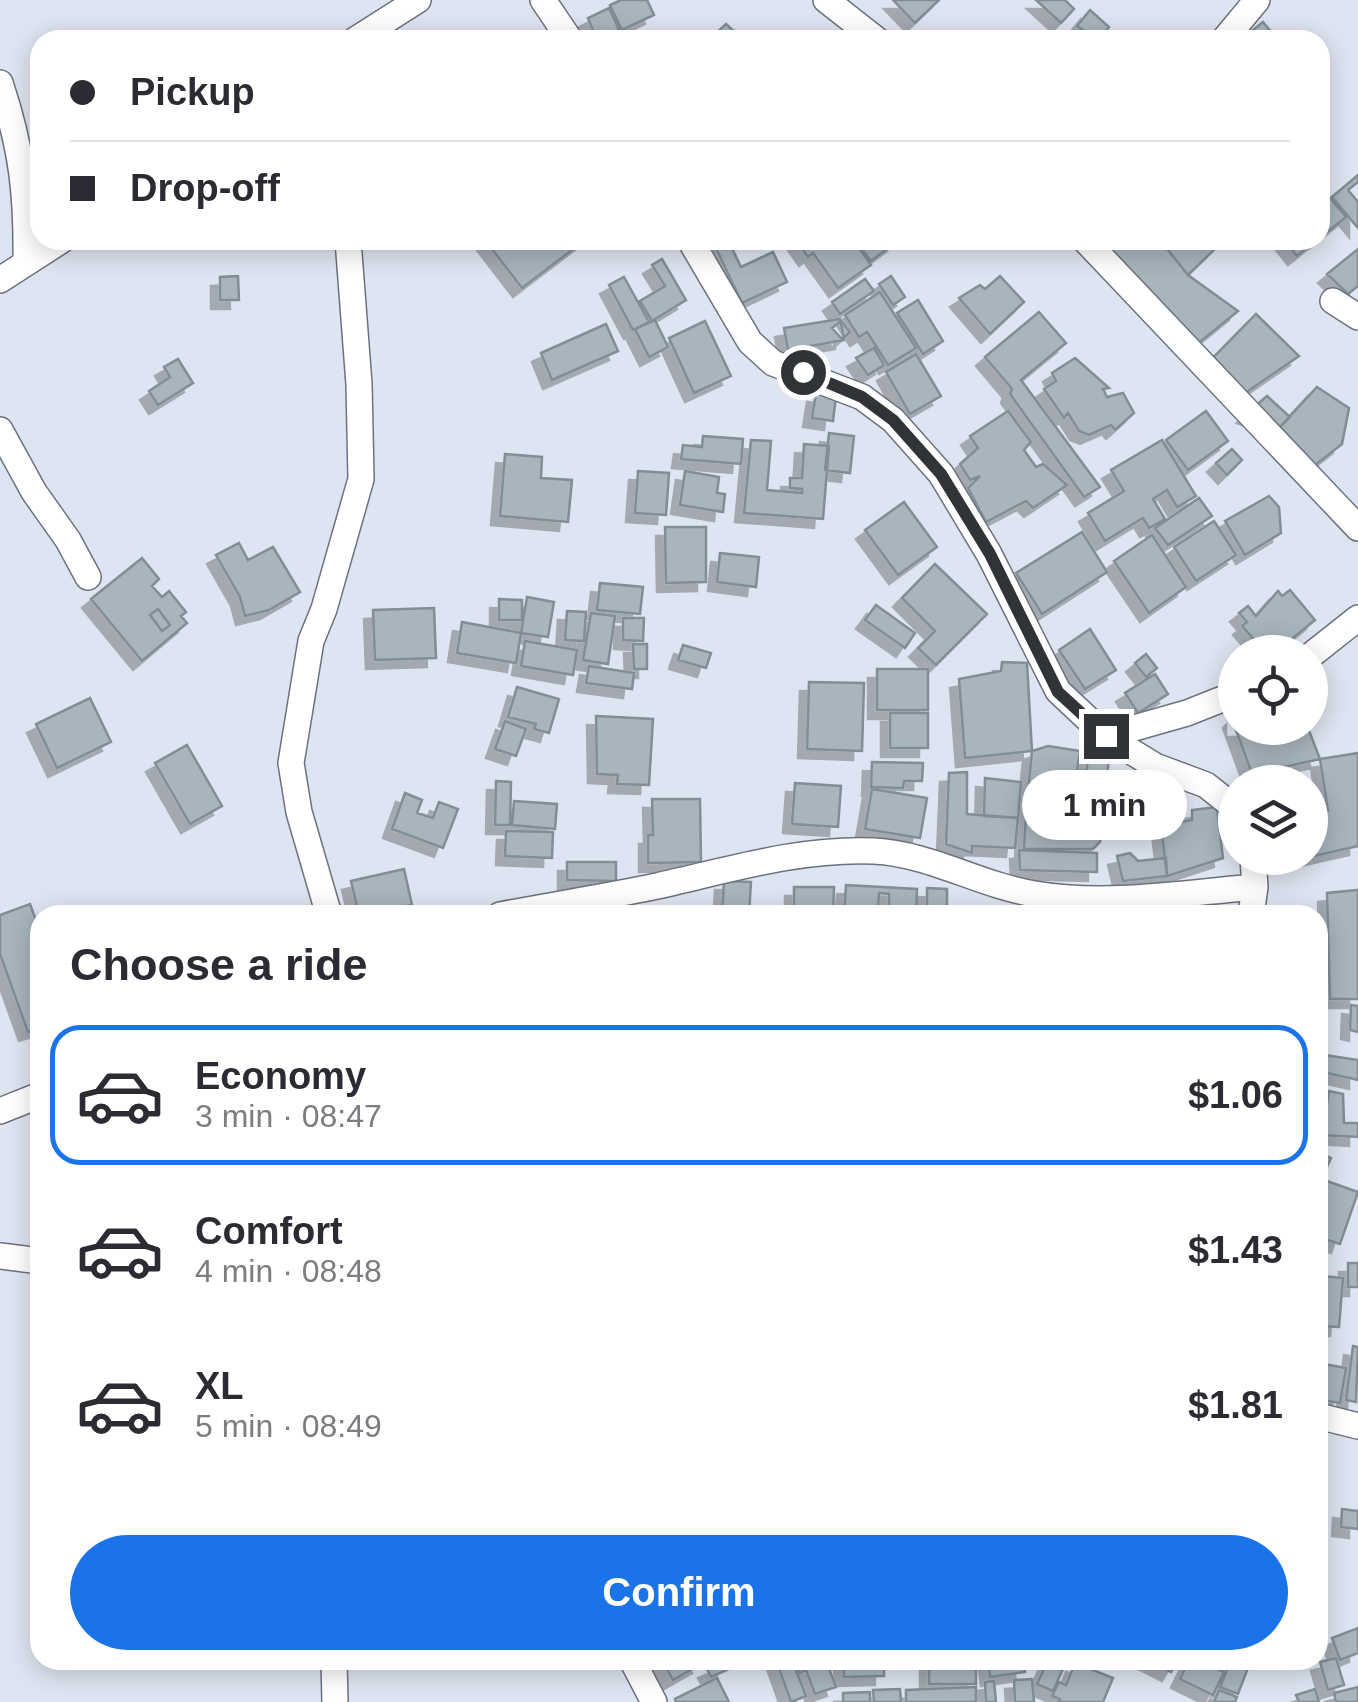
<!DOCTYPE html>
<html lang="en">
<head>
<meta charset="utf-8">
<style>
  :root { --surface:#fff; --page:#f7f7f7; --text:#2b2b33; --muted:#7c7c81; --line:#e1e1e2; --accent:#1a73e8 }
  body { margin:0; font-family:Arial,sans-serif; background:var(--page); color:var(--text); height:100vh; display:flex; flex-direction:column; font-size:38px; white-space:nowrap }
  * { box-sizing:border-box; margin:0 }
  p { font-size:32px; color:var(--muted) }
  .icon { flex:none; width:55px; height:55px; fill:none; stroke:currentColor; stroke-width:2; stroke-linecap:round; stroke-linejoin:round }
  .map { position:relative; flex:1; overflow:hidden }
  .panel { position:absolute; left:30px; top:905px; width:1298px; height:765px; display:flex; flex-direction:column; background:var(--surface); border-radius:30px; box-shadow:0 5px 25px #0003 }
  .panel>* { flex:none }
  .top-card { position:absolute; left:30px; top:30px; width:1300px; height:220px; border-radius:30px; box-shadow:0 5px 25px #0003; display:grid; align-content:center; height:220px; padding:0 40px; background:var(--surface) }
  .buttons { position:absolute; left:1218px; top:635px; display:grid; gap:20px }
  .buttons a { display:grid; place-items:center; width:110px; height:110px; border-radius:50%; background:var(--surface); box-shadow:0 5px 25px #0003; font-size:50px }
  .end { position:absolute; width:45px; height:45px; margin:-22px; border:12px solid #303338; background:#fff; box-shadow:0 0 0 5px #fff }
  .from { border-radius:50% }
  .bubble { position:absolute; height:70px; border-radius:35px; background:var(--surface); box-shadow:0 5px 25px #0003; font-size:32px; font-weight:600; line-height:70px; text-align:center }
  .top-card b { display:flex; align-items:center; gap:35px; height:95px; font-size:38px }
  .top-card b+b { border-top:2px solid var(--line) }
  .top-card i { width:25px; height:25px; background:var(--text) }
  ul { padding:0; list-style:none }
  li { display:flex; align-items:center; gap:30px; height:140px; margin:0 20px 15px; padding:0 20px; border:5px solid transparent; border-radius:30px }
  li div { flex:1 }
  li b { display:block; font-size:38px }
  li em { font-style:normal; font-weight:600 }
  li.active { border-color:var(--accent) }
  li>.icon { width:90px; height:90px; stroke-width:1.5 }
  h2 { padding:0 40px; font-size:45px; line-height:120px }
  .primary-button { display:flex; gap:20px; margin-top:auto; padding:20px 40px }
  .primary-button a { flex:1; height:115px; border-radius:60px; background:var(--accent); color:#fff; font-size:40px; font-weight:600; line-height:115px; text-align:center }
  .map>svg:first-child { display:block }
  .building { fill:#a8b5bd; stroke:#818e96; stroke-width:2.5; fill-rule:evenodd; filter:url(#shadow) }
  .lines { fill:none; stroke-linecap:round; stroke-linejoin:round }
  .street-casing { stroke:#6c727d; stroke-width:28 }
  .street { stroke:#fff; stroke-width:25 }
  .route { stroke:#303338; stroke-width:12 }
</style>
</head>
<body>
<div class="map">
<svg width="1358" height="1702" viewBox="0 0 1358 1702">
  <defs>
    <filter id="shadow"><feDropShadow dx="-9" dy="9" stdDeviation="0" flood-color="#0004"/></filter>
  </defs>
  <rect width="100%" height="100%" fill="#dee5f2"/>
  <path class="building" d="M621,0H647L654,15L622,30L610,5Z
    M893,0H939L915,23Z
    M1036,0H1065L1074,9L1061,23Z
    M609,8L620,32L597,40L588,18Z
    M1090,10L1109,27L1098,40L1077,26Z
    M1263,22L1278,40H1253L1248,34Z
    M726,24L740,37L738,40H720L715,34Z
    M1358,175V182L1348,190L1358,202V228L1332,197Z
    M1320,186L1346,217L1320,238Z
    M485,240H585L522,288Z
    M712,240H728L741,267L773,252L787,282L742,303Z
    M796,240H853L871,265L838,288L813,253L808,257Z
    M862,240H894L896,242L871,261L857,243Z
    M1095,240H1160L1188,275L1238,311L1195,346Z
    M1160,240H1207L1215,249L1188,275Z
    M1284,240H1317L1297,256Z
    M1358,249V286L1348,294L1327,274Z
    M662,259L686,300L652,321L640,301L665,286L652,265Z
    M238,276L239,300H220V277Z
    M891,276L905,297L893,305L879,284Z
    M1000,276L1024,302L990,334L959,298L980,285L985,289Z
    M624,277L649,322L633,330L609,285Z
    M865,279L874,291L840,314L832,302Z
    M880,292L916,348L888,365L867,332L859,337L845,315Z
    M918,300L943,341L923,354L897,313Z
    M1039,312L1066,343L1021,380L1100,487L1084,497L1010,394L1012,389L985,357Z
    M1256,314L1299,356L1244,394L1207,364Z
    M840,319L844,340L788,350L784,328Z
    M655,320L668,347L649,357L635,329Z
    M705,321L731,376L694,393L669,338Z
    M841,321L850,332L842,339L832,328Z
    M606,324L618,351L552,380L541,353Z
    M874,348L884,365L868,375L856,358Z
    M916,354L941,396L910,414L886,372Z
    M1075,358L1109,388L1103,389L1107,397L1123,393L1134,413L1115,430L1111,425L1089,435L1079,431L1068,413L1064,418L1044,389L1056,381L1052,373Z
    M178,359L193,383L158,405L149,391L170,377L164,367Z
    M1317,387L1349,408L1342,444L1314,466L1280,427Z
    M816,393L836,396L833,421L812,418Z
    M1267,396L1290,417L1280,427L1246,414Z
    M1008,411L1031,442L1024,450L1036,467L1043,464L1067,485L1033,508L1026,501L986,522L968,488L980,476L970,480L960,464L978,448L970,436Z
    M1206,411L1228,441L1188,470L1166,440Z
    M829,433L854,436L850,473L825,470Z
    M703,436L743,439L741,464L681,459L683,445L702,447Z
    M751,440L771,441L767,490L802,493V489L790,488V478H802L804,444L829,446L823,519L744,513Z
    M1162,440L1196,496L1177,507L1167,490L1153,499L1165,519L1149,528L1143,518L1105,541L1088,513L1124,491L1111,470Z
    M1232,449L1242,460L1227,475L1216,463Z
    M505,454L542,457L541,478L572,480L568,522L500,516Z
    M638,471L669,473L666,515L635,513Z
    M685,471L719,477L717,493L725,494L723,512L680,505Z
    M1269,496L1279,507L1281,533L1245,555L1225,521Z
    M1199,498L1212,516L1168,545L1155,528Z
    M904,502L937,547L898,575L865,530Z
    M1214,521L1236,555L1196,581L1174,547Z
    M665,527H706V582L666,583Z
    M1082,532L1107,572L1042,614L1016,573Z
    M1152,535L1186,587L1149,613L1114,561Z
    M239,543L248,560L273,547L300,592L269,610L245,616L240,597L216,555Z
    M720,553L759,557L756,587L717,582Z
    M142,558L159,579L152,586L162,597L169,591L186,612L181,616L187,623L142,661L91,599ZM158,609L170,625L162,631L150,615Z
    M935,564L987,614L936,665L918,648L935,631L902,598Z
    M600,583L643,587L640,614L597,610Z
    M1290,590L1315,620L1276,652H1265L1242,626L1247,622L1239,613L1248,606L1256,616L1278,591L1282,596Z
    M527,597L554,602L548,637L521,633Z
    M499,599L522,600V620H499Z
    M876,605L915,633L905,648L865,620Z
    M434,608L436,658L375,660L373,610Z
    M158,609L170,625L162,631L150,615Z
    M567,611L586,612L584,641L565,640Z
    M591,613L615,616L608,664L583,660Z
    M623,618H644L643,641L623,640Z
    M462,622L521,633L516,663L457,653Z
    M1090,629L1116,670L1085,689L1059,650Z
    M525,641L577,650L573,675L521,666Z
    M633,644H647V669H634Z
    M683,645L711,653L706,668L678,660Z
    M1146,654L1157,668L1146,677L1135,663Z
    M1002,662L1027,663L1032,751L965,758L959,679L1001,671Z
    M589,666L634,673L632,689L586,683Z
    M877,669H928V710H877Z
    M1155,674L1168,694L1138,713L1125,693Z
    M809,682L864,683L862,751L807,749Z
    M517,687L559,699L549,733L534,729L536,724L508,717Z
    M90,698L111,742L57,768L36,724Z
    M890,713H928V748H890Z
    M596,716L653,719L649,785L617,784L618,775L597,774Z
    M1235,716V728H1308L1320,759L1252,774L1232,719Z
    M505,721L526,729L516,756L495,749Z
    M187,745L222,806L190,824L155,763Z
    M1048,746L1080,751L1072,804L1044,803L1041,815L1026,811L1032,751Z
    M1089,748L1110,749L1100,842L1093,849H1024L1026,811L1041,815L1082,813Z
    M1358,753V846L1310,857V816L1328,811L1320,759Z
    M872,762L923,763L922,781H904L903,788L871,787Z
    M1280,767L1283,782H1252V774Z
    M967,772V814L1018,818L1015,848L972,846V853L946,844L949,773Z
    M985,778L1021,782L1018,818L984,816Z
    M496,781L511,782L510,825H495Z
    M795,783L841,786L838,827L792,824Z
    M872,789L927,798L920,838L865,829Z
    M405,793L422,800L417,813L433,818L439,802L458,809L443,848L392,829Z
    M652,799H700L701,862L648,863V835H653Z
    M514,801L557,804L555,829L512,825Z
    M1217,807L1223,858L1167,876L1161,826L1192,820V810Z
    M506,831L553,832L552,858L505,856Z
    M1019,850L1097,853V872L1020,870Z
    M1130,853L1138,861L1166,858L1167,876L1123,881L1117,856Z
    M567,862H616V881L567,880Z
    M404,869L412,905L359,915L351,881Z
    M724,881L751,882L749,915H722Z
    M846,885L917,889L916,915H844ZM879,893L889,894V910L878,909Z
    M794,887H834L833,915H794Z
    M927,888L947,889V915H927Z
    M1358,890V999H1330L1327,893Z
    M30,904L40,931V1028L28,1032L0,954V915Z
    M968,908L1004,914L968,915Z
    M1351,1005L1358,1006V1032L1350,1030Z
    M1318,1054L1358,1060V1080L1318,1071Z
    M1329,1091L1343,1094L1344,1123H1358V1137L1322,1135Z
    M1318,1152L1331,1158L1319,1184H1318Z
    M1324,1180L1358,1192L1340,1244L1318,1237V1200Z
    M1348,1263H1358V1287H1348Z
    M1323,1276L1343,1278L1339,1327L1319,1326Z
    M1353,1346L1358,1347L1356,1402L1346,1400Z
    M1318,1363L1346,1368L1340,1403L1318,1399Z
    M1342,1509L1358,1511V1529L1341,1527Z
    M1358,1628V1653L1340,1660L1332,1638Z
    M1336,1658L1344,1685L1328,1690L1320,1662Z
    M662,1660H698L701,1664L673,1680Z
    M776,1660H792L806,1696L791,1702Z
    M796,1660H826L836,1687L815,1694L806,1670L800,1673Z
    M843,1660H884V1676L844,1677Z
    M929,1660H976V1684H929Z
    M988,1660H1023L1025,1672L990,1677Z
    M1048,1660H1067L1053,1691L1037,1684Z
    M1147,1660H1178L1171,1672Z
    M1189,1660H1198L1224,1672L1213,1695L1180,1679Z
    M1231,1660H1251L1238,1694L1220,1687Z
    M723,1662L727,1670L711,1677L707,1669Z
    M1075,1663L1113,1678L1103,1702H1058L1060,1699L1052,1696L1059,1682L1066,1685Z
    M717,1678L729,1702H676L675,1699Z
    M1032,1679L1034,1702H1015L1014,1680Z
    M994,1681L996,1702H986L985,1682Z
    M976,1687V1702H906V1690Z
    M1358,1687V1702H1336L1334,1693Z
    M900,1689L901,1702H874L873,1690Z
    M1315,1689L1319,1702H1299L1296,1695Z
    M1219,1690L1237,1697L1235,1702H1214Z
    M870,1692V1702H843V1693Z"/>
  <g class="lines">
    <defs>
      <path id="street" d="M543,0L570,40
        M826,0L877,40
        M355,40L418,0
        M1224,40L1257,0
        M0,83C22,149 27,194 26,263
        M690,240L750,342L773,363L862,397L893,420L941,474L989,554L1058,691L1106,736L1155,766L1206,785L1235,808
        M1085,240L1358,528
        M0,280L62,240
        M1333,301L1358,317
        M0,430L34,492L68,540L88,577
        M1310,656L1358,618
        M1106,736L1187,713L1235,694
        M329,915L299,812L291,763L311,641L324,609L361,479L359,384L348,240
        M500,915C552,905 605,897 657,886C729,870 799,848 874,851C931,854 979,885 1035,894C1106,906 1183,893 1255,887
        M1251,915L1255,887L1253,858
        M0,1111L40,1095
        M0,1256L40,1261
        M1318,1416L1358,1426
        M334,1660L335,1702
        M632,1660L654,1702"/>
    </defs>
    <use href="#street" class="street-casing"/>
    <use href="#street" class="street"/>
  </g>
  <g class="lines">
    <path class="route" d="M803,372L862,397L893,420L941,474L990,554L1058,692L1106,736"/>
  </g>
</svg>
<div class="buttons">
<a><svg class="icon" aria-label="locate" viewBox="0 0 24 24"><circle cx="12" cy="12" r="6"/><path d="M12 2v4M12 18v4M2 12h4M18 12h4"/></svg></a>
<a><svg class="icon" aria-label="layers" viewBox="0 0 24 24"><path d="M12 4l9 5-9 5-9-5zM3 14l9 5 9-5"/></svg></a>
</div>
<i class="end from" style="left:803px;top:372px"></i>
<i class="end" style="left:1106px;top:736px"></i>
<div class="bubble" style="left:1022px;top:770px;width:165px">1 min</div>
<div class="top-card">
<b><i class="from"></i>Pickup</b>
<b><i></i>Drop-off</b>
</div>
<section class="panel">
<h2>Choose a ride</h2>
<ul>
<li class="active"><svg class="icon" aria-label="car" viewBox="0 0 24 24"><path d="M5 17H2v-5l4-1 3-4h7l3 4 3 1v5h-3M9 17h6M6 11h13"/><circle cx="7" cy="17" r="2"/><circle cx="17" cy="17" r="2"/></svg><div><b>Economy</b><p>3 min · 08:47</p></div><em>$1.06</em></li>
<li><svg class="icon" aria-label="car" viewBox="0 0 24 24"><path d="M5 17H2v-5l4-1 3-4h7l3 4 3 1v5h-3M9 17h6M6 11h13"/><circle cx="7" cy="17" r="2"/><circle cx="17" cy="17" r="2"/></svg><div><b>Comfort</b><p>4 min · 08:48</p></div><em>$1.43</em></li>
<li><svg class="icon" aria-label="car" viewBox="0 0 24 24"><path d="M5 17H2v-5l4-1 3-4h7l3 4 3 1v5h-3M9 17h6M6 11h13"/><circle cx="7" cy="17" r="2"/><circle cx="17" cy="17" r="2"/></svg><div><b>XL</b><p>5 min · 08:49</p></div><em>$1.81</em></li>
</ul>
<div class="primary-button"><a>Confirm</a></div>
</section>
</div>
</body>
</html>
